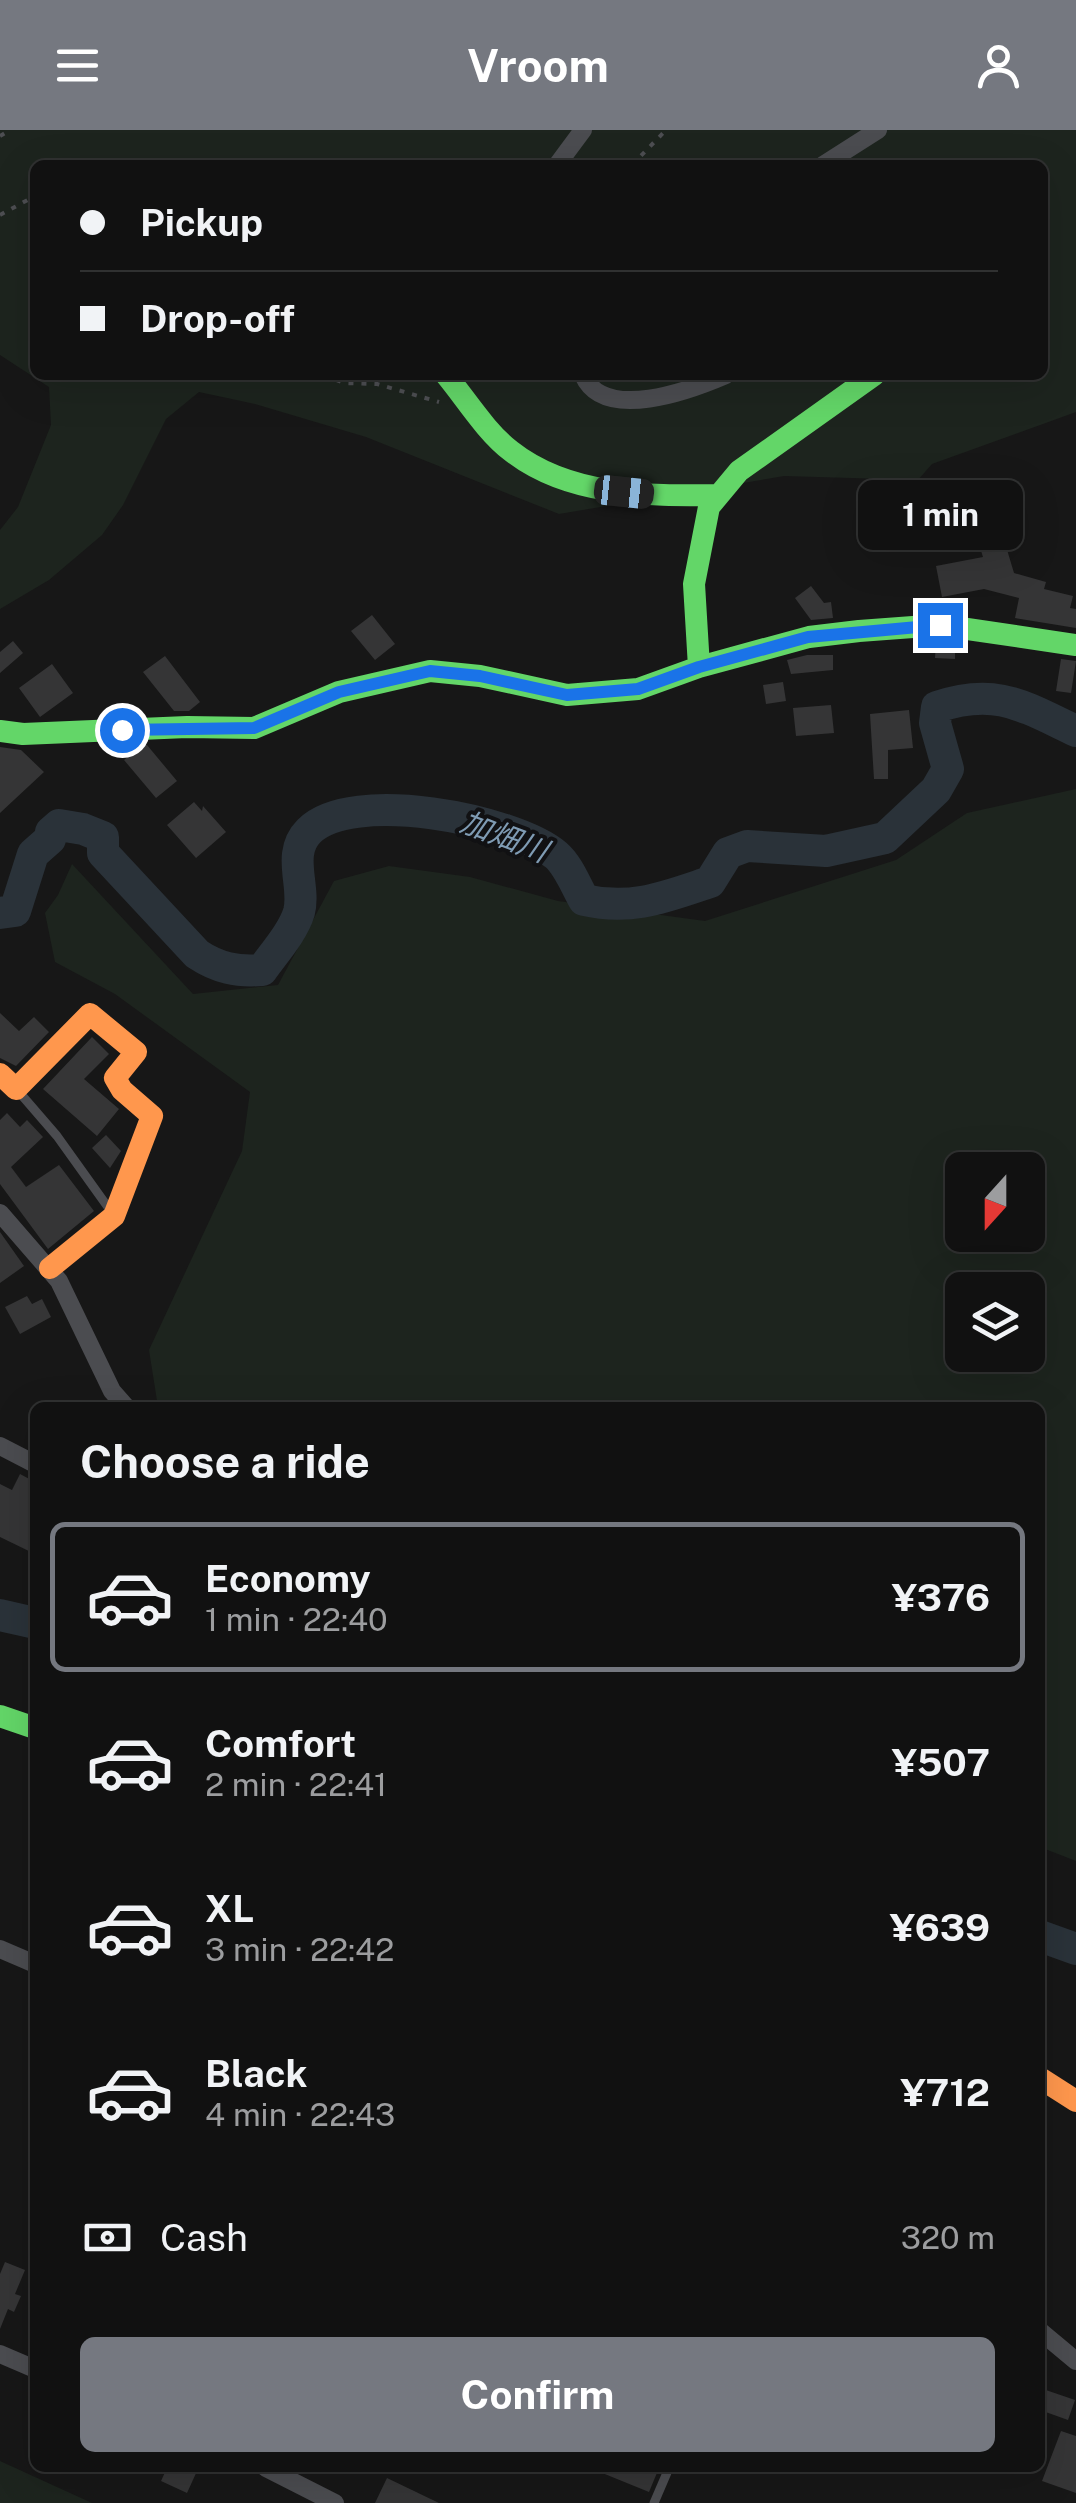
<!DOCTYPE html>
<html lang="en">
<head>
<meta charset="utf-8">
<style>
  :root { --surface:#111; --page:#1a1a1a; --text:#f1f3f6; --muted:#9c9d9f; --line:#303131; --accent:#757880 }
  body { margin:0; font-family:"Public Sans","Noto Sans JP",sans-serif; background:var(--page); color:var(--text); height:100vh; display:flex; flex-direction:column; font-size:38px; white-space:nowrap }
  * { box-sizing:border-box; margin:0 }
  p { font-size:32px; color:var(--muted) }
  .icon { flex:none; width:55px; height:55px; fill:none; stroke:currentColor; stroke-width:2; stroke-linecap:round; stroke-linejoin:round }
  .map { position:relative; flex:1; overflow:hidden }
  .sheet { position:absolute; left:30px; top:1272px; width:1015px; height:1070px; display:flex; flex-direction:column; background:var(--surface); border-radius:15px; box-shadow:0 10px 40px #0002,0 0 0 2px var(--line) }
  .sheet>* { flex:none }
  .hud { position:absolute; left:30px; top:30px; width:1018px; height:220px; border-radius:15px; box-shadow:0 10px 40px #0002,0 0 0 2px var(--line); display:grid; align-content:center; height:220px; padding:0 50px; background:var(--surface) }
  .needle { width:65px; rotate:201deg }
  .controls { position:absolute; left:945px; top:1022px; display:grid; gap:20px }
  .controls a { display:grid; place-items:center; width:100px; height:100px; border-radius:15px; background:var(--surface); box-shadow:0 10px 40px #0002,0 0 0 2px var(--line); font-size:50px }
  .end { position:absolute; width:45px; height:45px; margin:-22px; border:12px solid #1a73e8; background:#fff; box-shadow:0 0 0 5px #fff }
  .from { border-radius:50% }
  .bubble { position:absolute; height:70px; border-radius:15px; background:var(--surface); box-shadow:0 10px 40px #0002,0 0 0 2px var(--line); font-size:32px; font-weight:700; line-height:70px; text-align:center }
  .car { position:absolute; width:30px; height:60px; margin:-30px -15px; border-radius:12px; box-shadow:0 0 8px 2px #0007; background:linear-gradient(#222 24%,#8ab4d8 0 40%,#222 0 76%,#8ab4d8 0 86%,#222 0) }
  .hud b { display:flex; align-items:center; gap:35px; height:95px; font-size:38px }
  .hud b+b { border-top:2px solid var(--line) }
  .hud i { width:25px; height:25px; background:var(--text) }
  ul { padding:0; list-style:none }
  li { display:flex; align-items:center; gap:30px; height:150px; margin:0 20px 15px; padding:0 30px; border:5px solid transparent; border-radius:15px }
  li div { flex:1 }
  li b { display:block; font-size:38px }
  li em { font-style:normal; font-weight:700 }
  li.selected { border-color:var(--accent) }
  li>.icon { width:90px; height:90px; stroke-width:1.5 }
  h2 { padding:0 50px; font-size:45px; line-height:120px }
  .pay { display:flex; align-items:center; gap:25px; height:110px; padding:0 50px; font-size:38px }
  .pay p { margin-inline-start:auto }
  .primary-button { display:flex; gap:20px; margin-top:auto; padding:20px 50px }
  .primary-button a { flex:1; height:115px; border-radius:15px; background:var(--accent); color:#fff; font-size:40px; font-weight:700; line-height:115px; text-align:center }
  header { display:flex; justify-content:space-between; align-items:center; height:130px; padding:0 50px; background:var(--accent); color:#fff; font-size:45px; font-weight:700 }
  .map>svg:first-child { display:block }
  .green { fill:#1d241e; fill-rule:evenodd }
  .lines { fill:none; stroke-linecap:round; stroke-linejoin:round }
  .river { stroke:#2a3239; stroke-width:32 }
  .building { fill:#353536 }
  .path { stroke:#4d4e52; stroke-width:4; stroke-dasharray:5 8; stroke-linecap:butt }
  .lane { stroke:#4b4c50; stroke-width:9 }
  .street { stroke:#4b4c50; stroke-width:18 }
  .fast { stroke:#63d668; stroke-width:22 }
  .slow { stroke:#ff974d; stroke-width:22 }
  .route { stroke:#1a73e8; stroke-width:12 }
  .labels { text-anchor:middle; stroke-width:8; stroke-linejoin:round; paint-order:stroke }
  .water-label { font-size:30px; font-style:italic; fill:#7f9bb3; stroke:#111113 }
</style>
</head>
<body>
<header><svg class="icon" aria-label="menu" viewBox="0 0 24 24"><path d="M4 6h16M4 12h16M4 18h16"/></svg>Vroom<svg class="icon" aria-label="person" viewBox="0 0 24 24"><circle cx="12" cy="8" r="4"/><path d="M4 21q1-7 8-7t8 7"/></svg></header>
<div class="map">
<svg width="1076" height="2373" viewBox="0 0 1076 2373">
  <rect width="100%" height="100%" fill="#171717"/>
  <path class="green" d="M0,0H1076V282L932,334L918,350L784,346L559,384L366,307L255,274L199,262L166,289L123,375L102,405L49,450L0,479V400L18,377L51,295L49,257L0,225ZM35,35H1042V245H35Z
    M1076,659V1731L1040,1717V1278L158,1277L149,1220L242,1021L250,962L115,864L55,832L45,783L58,765L72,734L193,864L278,855L334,751L389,736L470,747L558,771L705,791L896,730L967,683ZM1028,1040V1105H962V1040ZM962,1160H1028V1225H962Z
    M0,2331L92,2373H0Z"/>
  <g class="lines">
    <path class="river" d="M0,783L15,781L33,724L50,709L51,702L59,695L83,699L103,707V723L197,824C218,838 237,842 262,840C274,823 293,802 299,782C306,756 286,724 309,701C351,658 513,689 556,725C568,735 576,756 584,770C632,781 665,767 710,752L728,723L747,716L826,721L885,708L936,660L948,639L935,593L937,577C996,557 1023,576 1076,601
      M0,1485L35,1493
      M1040,1806L1076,1819"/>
  </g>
  <path class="building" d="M1002,403L1014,443L1046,452L1044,459L1073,466L1070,478L1076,479V498L1015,488L1019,468L984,459L942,467L936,436L983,427L978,411Z
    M811,456L824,473L831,472L833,488L811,490L795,468Z
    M372,485L395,514L375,530L351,501Z
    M13,511L23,523L0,543V522Z
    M936,512L955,514V529L935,528Z
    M807,525H833V540L791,544L787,530Z
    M165,526L200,572L189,581H174L143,542Z
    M1061,529L1076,531L1071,563L1056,561Z
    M52,534L73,563L40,587L19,558Z
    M783,552L786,571L766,574L763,555Z
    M831,575L834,603L796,606L793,578Z
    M909,580L913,618L888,620V649H874L870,584Z
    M142,615H147L177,651L156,668L124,630Z
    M0,617L21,620L44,642L0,683Z
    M194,672L202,681L203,676L226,702L196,728L167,695Z
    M0,883L19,901L34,887L49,902L16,936L0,928Z
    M92,907L109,924L84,949L119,979L97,1006L43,959Z
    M7,983L20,997L27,990L43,1007L11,1037L26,1057L59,1035L94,1081L48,1119L0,1054V990Z
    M106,1005L121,1021L110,1038L92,1018Z
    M0,1102L24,1136L0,1153Z
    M27,1166L32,1174L42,1169L51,1187L20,1204L5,1177Z
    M20,1344L35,1352V1424L0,1407V1354L12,1360Z
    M5,2132L25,2140L15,2164L21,2166L14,2182L8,2179L0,2199V2144Z
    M1040,2258L1075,2270L1068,2290L1040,2280Z
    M1061,2301L1076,2306V2363L1042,2351Z
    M167,2338H189L197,2341L187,2363L161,2351Z
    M590,2338H659L649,2362Z
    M387,2348L439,2373H375Z"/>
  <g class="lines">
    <path class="path" d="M0,6L10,0
      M632,35L666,0
      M0,85L35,66
      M324,245L344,253L377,254L439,272"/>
    <path class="lane" d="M19,962L57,1006L110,1080
      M654,2373L669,2338"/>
    <path class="street" d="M557,35L583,0
      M823,35L878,0
      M583,245C604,293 691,260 726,245
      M0,1083L59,1151L112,1261L127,1278
      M0,1316L35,1334
      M0,1819L35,1834
      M1040,2201L1076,2231
      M0,2224L35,2239
      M266,2338L335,2373"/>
    <path class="fast" d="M446,245C466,269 486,302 511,321C568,366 647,366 717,365
      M699,537L694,454L709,377L739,341L874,245
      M0,601L23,604L187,597L254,598L339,562L430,541L480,546L567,565L638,559L699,537L809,507L859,501L940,495L1076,515
      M0,1586L35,1598"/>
    <path class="slow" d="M0,944L16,959L90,884L136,922L115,948L122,960L152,986L114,1086L50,1138
      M1040,1948L1076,1971"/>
  </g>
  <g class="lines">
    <path class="route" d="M122,600L254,598L339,562L430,541L480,546L567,565L638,559L699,537L808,507L940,495"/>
  </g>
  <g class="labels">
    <g class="water-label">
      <text transform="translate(504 707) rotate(21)" y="10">加畑川</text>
    </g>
  </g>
</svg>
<div class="controls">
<a><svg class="needle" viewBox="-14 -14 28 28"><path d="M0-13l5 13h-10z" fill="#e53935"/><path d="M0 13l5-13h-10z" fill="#9c9d9f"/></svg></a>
<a><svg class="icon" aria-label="layers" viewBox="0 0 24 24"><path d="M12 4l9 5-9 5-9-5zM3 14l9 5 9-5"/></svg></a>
</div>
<i class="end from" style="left:122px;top:600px"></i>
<i class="end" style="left:940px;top:495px"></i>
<div class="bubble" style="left:858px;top:350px;width:165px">1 min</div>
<i class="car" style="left:624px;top:362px;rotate:96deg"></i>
<div class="hud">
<b><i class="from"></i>Pickup</b>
<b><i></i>Drop-off</b>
</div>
<section class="sheet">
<h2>Choose a ride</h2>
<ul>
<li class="selected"><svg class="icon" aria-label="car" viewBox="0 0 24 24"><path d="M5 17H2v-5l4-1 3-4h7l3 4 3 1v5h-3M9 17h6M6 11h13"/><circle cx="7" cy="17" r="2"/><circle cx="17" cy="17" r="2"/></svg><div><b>Economy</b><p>1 min · 22:40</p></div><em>¥376</em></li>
<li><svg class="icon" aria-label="car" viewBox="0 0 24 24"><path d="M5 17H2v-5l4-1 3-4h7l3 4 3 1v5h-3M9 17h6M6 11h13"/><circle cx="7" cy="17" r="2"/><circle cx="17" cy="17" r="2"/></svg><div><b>Comfort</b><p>2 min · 22:41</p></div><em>¥507</em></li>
<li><svg class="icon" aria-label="car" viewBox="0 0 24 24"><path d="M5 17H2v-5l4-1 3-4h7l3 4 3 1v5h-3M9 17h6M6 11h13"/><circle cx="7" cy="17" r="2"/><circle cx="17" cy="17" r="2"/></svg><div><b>XL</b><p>3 min · 22:42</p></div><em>¥639</em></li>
<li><svg class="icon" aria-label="car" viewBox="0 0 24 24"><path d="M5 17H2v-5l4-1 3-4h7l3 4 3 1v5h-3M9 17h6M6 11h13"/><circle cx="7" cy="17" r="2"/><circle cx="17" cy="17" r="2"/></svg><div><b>Black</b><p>4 min · 22:43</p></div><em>¥712</em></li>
</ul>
<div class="pay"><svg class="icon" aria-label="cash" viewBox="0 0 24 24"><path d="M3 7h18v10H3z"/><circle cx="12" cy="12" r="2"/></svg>Cash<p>320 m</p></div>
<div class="primary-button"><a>Confirm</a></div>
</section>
</div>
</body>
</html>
